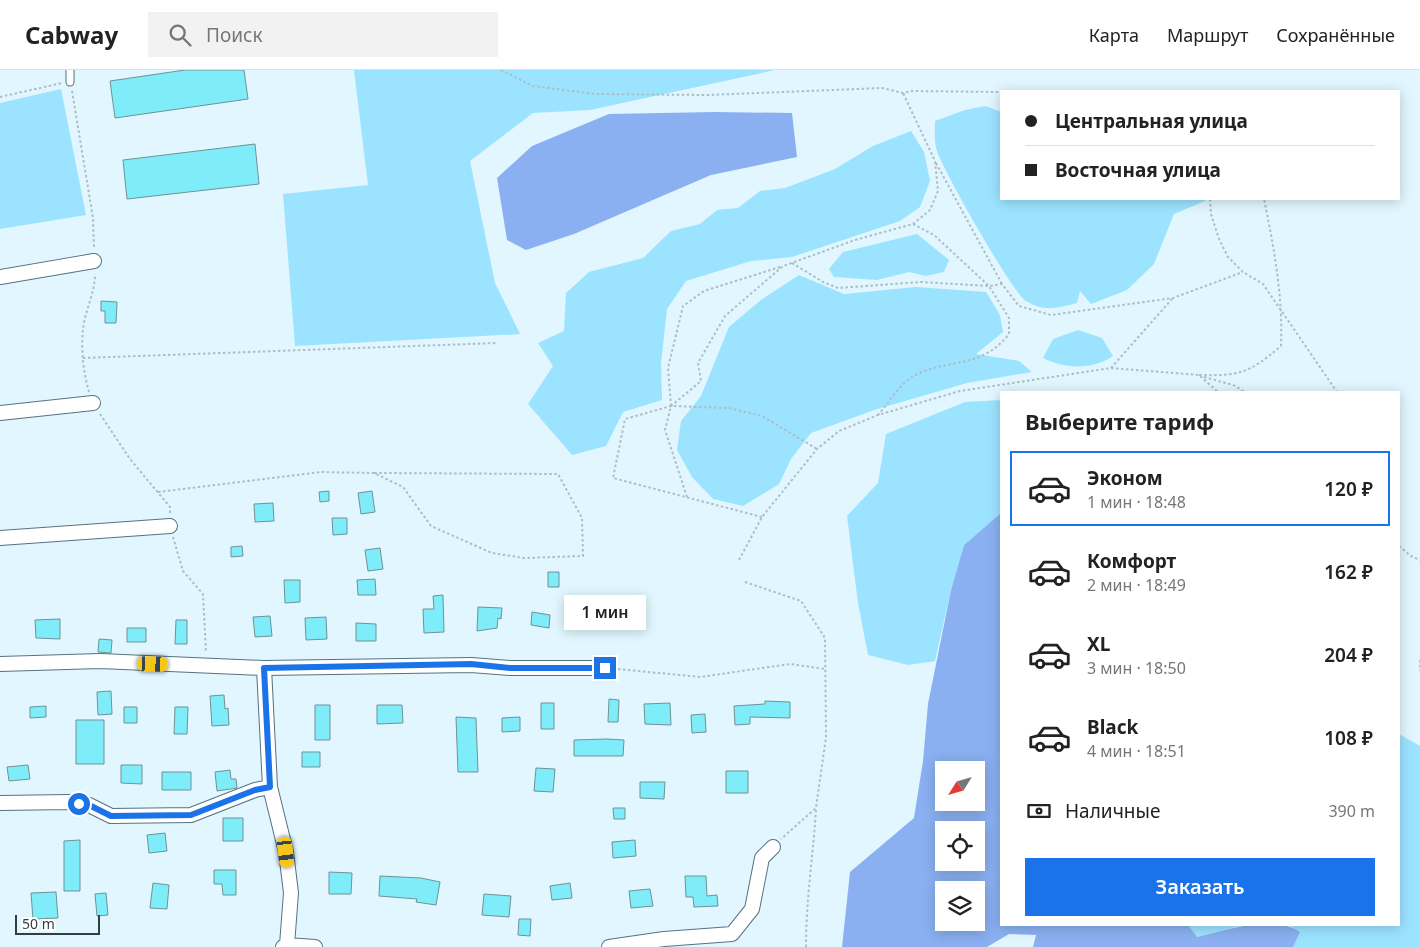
<!DOCTYPE html>
<html lang="ru">
<head>
<meta charset="utf-8">
<style>
  :root { --surface:#fff; --page:#f2f2f2; --text:#222; --muted:#767676; --line:#e0e0e0; --accent:#1a73e8 }
  body { margin:0; font-family:"Noto Sans",sans-serif; background:var(--page); color:var(--text); height:100vh; display:flex; flex-direction:column; font-size:19px; white-space:nowrap }
  * { box-sizing:border-box; margin:0 }
  p { font-size:16px; color:var(--muted) }
  .icon { flex:none; width:28px; height:28px; fill:none; stroke:currentColor; stroke-width:2; stroke-linecap:round; stroke-linejoin:round }
  .map { position:relative; flex:1; overflow:hidden }
  .details { position:absolute; left:1000px; top:321px; width:400px; height:535px; display:flex; flex-direction:column; background:var(--surface); border-radius:0px; box-shadow:0 2px 12px #0003 }
  .details>* { flex:none }
  .hud { position:absolute; left:1000px; top:20px; width:400px; height:110px; border-radius:0px; box-shadow:0 2px 12px #0003; display:grid; align-content:center; height:110px; padding:0 25px; background:var(--surface) }
  .needle { width:32px; rotate:233deg }
  .controls { position:absolute; left:935px; top:691px; display:grid; gap:10px }
  .controls a { display:grid; place-items:center; width:50px; height:50px; border-radius:0px; background:var(--surface); box-shadow:0 2px 12px #0003; font-size:25px }
  .scale { position:absolute; left:15px; bottom:12px; width:85px; box-sizing:border-box; padding-left:5px; border:2px solid #313f45; border-top:0; font-size:14px; line-height:18px; white-space:nowrap; color:#313f45; -webkit-text-stroke:4px #fff; paint-order:stroke }
  .end { position:absolute; width:22px; height:22px; margin:-11px; border:6px solid #1a73e8; background:#fff; box-shadow:0 0 0 2px #fff }
  .from { border-radius:50% }
  .bubble { position:absolute; height:35px; border-radius:0px; background:var(--surface); box-shadow:0 2px 12px #0003; font-size:16px; font-weight:600; line-height:35px; text-align:center }
  .car { position:absolute; width:15px; height:30px; margin:-15px -8px; border-radius:6px; box-shadow:0 0 4px 1px #0007; background:linear-gradient(#f5c518 24%,#345 0 40%,#f5c518 0 76%,#345 0 86%,#f5c518 0) }
  .hud b { display:flex; align-items:center; gap:18px; height:48px; font-size:19px }
  .hud b+b { border-top:1px solid var(--line) }
  .hud i { width:12px; height:12px; background:var(--text) }
  ul { padding:0; list-style:none }
  li { display:flex; align-items:center; gap:15px; height:75px; margin:0 10px 8px; padding:0 15px; border:2px solid transparent; border-radius:0px }
  li div { flex:1 }
  li b { display:block; font-size:19px }
  li em { font-style:normal; font-weight:600 }
  li.selected { border-color:var(--accent) }
  li>.icon { width:45px; height:45px; stroke-width:1.5 }
  h2 { padding:0 25px; font-size:22px; line-height:60px }
  .pay { display:flex; align-items:center; gap:12px; height:55px; padding:0 25px; font-size:19px }
  .pay p { margin-inline-start:auto }
  .primary-button { display:flex; gap:10px; margin-top:auto; padding:10px 25px }
  .primary-button a { flex:1; height:58px; border-radius:0px; background:var(--accent); color:#fff; font-size:20px; font-weight:600; line-height:58px; text-align:center }
  header { display:flex; align-items:center; gap:30px; box-sizing:border-box; height:70px; padding:0 25px; background:var(--surface); border-bottom:1px solid var(--line) }
  header strong { font-size:24px }
  nav { display:flex; gap:28px; margin-inline-start:auto; font-size:18px }
  .search { width:350px; height:45px; background:var(--page); display:flex; align-items:center; gap:12px; box-sizing:border-box; padding:0 18px; border-radius:0px; color:var(--muted); font-size:19px }
  .map>svg:first-child { display:block }
  .green { fill:#9ce3ff }
  .water { fill:#8ab0f1; fill-rule:evenodd }
  .building { fill:#7fecfa; stroke:#6e9397 }
  .lines { fill:none; stroke-linecap:round; stroke-linejoin:round }
  .lane-casing { stroke:#547380; stroke-width:9 }
  .street-casing { stroke:#547380; stroke-width:16 }
  .path { stroke:#abbec5; stroke-width:2; stroke-dasharray:2.5 2.5; stroke-linecap:butt }
  .lane { stroke:#fff; stroke-width:7 }
  .street { stroke:#fff; stroke-width:14 }
  .route { stroke:#1a73e8; stroke-width:6 }
</style>
</head>
<body>
<header>
<strong>Cabway</strong>
<div class="search"><svg class="icon" aria-label="search" viewBox="0 0 24 24"><circle cx="10" cy="10" r="6"/><path d="M15 15l6 6"/></svg>Поиск</div>
<nav><a>Карта</a><a>Маршрут</a><a>Сохранённые</a></nav>
</header>
<div class="map">
<svg width="1420" height="877" viewBox="0 0 1420 877">
  <rect width="100%" height="100%" fill="#e1f6fe"/>
  <path class="green" d="M354,0H775L590,40L533,43L470,91L495,213L520,264L295,276L283,124L368,115Z
    M61,19L86,145L0,159V33Z
    M986,36L1001,42V129H1204L1205,131L1174,144L1154,194L1127,220L1091,234L1080,221L1077,233C1057,238 1044,242 1026,231C1013,224 943,100 937,81C934,73 935,60 935,51L965,40Z
    M911,61L924,82L930,111L920,137L900,151L792,187L751,191L686,211L667,239L661,293L662,330L623,342L606,376L572,385L528,334L553,296L538,273L564,261L566,223L589,202L643,188L671,161L700,154L717,140L738,138L760,121L785,118L835,99L873,76Z
    M917,164L949,190L944,202L926,206L909,202L877,210L834,207L829,199L843,182Z
    M799,205L844,224L916,217L986,222L1000,245L1003,262L976,284L1019,291L1032,302L967,313L874,340L811,363L791,389L779,414L743,436L713,429L692,407L677,380L681,351L701,326L729,257L761,230Z
    M1078,260L1102,268L1113,286C1093,300 1065,299 1043,288L1053,269Z
    M1001,330V443L964,475L951,520L935,591L908,595L868,585L858,533L847,446L878,413L886,364L965,332Z
    M1399,664L1420,676V877H1293L1299,862L1289,855H1399Z
    M1188,855H1244L1196,867Z"/>
  <path class="water" d="M715,42L792,43L797,87L711,105L574,164L526,180L507,170L497,108L532,76L609,44Z
    M1001,443V855H1188L1197,867C1226,860 1273,844 1300,862L1293,877H1033L1036,865L1009,864L987,877H842L850,802L914,748L923,691L928,634L951,520L964,475ZM944,700H976V732H944ZM944,760H976V792H944ZM944,820H976V852H944Z"/>
  <path class="building" d="M185,0H244L248,29L115,48L110,11Z
    M255,74L259,114L127,129L123,90Z
    M101,231L117,232L116,253H105V241H101Z
    M329,421V431L320,432L319,422Z
    M372,421L375,442L361,444L358,423Z
    M273,433L274,451L255,452L254,434Z
    M332,448H347V464L333,465Z
    M242,476L243,486L231,487V477Z
    M380,478L383,499L368,501L365,480Z
    M548,502H559V517H548Z
    M375,509L376,525H358L357,510Z
    M284,510H300V532L285,533Z
    M443,525L444,562L424,563L423,539H434L433,526Z
    M478,537L502,538L501,549L498,548L497,558L477,561Z
    M589,537L603,538L602,553H588Z
    M532,542L550,545L549,558L531,555Z
    M270,546L272,566L255,567L253,547Z
    M326,547L327,569L306,570L305,548Z
    M60,549V569L36,568L35,550Z
    M176,550H187V574H175Z
    M356,553L376,554V571H356Z
    M127,558H146V572H127Z
    M99,569L112,570L111,583L98,582Z
    M111,621L112,644L98,645L97,622Z
    M224,625L225,639L228,638L229,655L212,656L210,626Z
    M609,629L619,630L618,652H608Z
    M765,631L790,632V648L750,647V654L735,655L734,636L765,634Z
    M541,633H554V659H541Z
    M670,633L671,655L645,654L644,634Z
    M315,635H330V670H315Z
    M377,635H402L403,653L377,654Z
    M46,636V647L30,648V637Z
    M124,637H137V653H124Z
    M175,637H188L187,664H174Z
    M705,644L706,662L692,663L691,645Z
    M456,647L476,648L478,702H458Z
    M520,647V661L502,662V648Z
    M76,650H104V694H76Z
    M607,669L624,670L623,686H574V670Z
    M302,682H320V697H302Z
    M28,695L30,709L9,711L7,697Z
    M121,695H142V714L121,713Z
    M536,698L555,699L553,722L534,721Z
    M230,700L231,709H236L237,718L217,721L215,702Z
    M726,701H748V723H726Z
    M162,702H191V720H162Z
    M640,712H665L664,729L640,728Z
    M613,738H625V749H614Z
    M223,748H243V771H223Z
    M165,763L167,781L149,783L147,765Z
    M80,770V821H64V771Z
    M635,770L636,786L613,788L612,772Z
    M214,800H236V825H223L222,814H214Z
    M329,802L352,803L351,824H329Z
    M380,806L421,808L440,812L436,835L416,832L417,829L379,826Z
    M685,806H706L707,826L717,825L718,836L694,837L693,827H686Z
    M153,813L169,815L167,839L150,838Z
    M570,813L572,828L552,830L550,816Z
    M650,819L653,836L631,838L629,821Z
    M56,822L58,848L33,849L31,823Z
    M106,823L108,845L97,846L95,824Z
    M484,824L511,826L509,847L482,845Z
    M519,849H531L530,866L518,865Z"/>
  <g class="lines">
    <defs>
      <path id="lane" d="M70,12V0"/>
      <path id="street" d="M0,207L94,191
        M0,343L93,333
        M0,468L170,456
        M0,594L100,591L264,598L471,595L510,598H605
        M264,598L270,717L286,782L291,823L287,875L283,877
        M0,733L69,732L89,735L111,746L191,745L255,720L270,717
        M286,877L287,875L315,877
        M609,877L664,869L732,864L752,839L762,788L773,777"/>
    </defs>
    <use href="#lane" class="lane-casing"/>
    <use href="#street" class="street-casing"/>
    <path class="path" d="M501,0L533,16L596,24L708,25L882,18L903,23L912,21L1001,22
      M72,21L93,148L94,179
      M0,27L62,13
      M936,93L1002,214
      M1210,129L1211,144L1219,169L1228,187L1243,202L1263,214L1337,322
      M913,154L934,165L989,216L1002,214L1019,236L1051,245L1173,228L1243,202
      M792,193L823,212L838,218L921,212L989,216L1009,248V264C980,301 946,287 912,307C899,315 888,334 878,345
      M83,288L497,273
      M1111,298L1172,229
      M1199,305C1241,306 1249,303 1281,276C1283,226 1274,178 1264,129
      M1204,307L1233,315L1245,322
      M89,322C83,301 80,275 84,253C87,236 95,222 95,204
      M671,336L668,298L683,236L704,221L780,197
      M100,344L130,389L170,437V443
      M158,422L321,402L374,403L403,417L431,456L492,483L524,488L583,486L582,448L558,404L374,403
      M687,427L665,360L671,336L701,311L698,293L725,246L783,196L855,170L913,154L930,140L938,121L935,91L903,23
      M762,447L613,408L625,349L671,336L729,338L762,346L817,379
      M173,467L183,501L203,524L206,583
      M1399,476L1411,486L1420,490
      M739,490L762,447L817,379L839,361L878,345L960,321L1111,298L1199,305L1218,322
      M745,512L801,531L825,568L826,667L816,738L781,769
      M1420,590V601
      M618,599L700,607L790,594L825,599
      M806,877C806,831 813,786 816,740"/>
    <use href="#lane" class="lane"/>
    <use href="#street" class="street"/>
  </g>
  <g class="lines">
    <path class="route" d="M79,734L89,735L111,746L191,745L255,720L270,717L264,598L471,594L510,598H605"/>
  </g>
</svg>
<div class="controls">
<a><svg class="needle" viewBox="-14 -14 28 28"><path d="M0-13l5 13h-10z" fill="#e53935"/><path d="M0 13l5-13h-10z" fill="#767676"/></svg></a>
<a><svg class="icon" aria-label="locate" viewBox="0 0 24 24"><circle cx="12" cy="12" r="6"/><path d="M12 2v4M12 18v4M2 12h4M18 12h4"/></svg></a>
<a><svg class="icon" aria-label="layers" viewBox="0 0 24 24"><path d="M12 4l9 5-9 5-9-5zM3 14l9 5 9-5"/></svg></a>
</div>
<div class="scale">50 m</div>
<i class="end from" style="left:79px;top:734px"></i>
<i class="end" style="left:605px;top:598px"></i>
<div class="bubble" style="left:564px;top:525px;width:82px">1 мин</div>
<i class="car" style="left:153px;top:594px;rotate:92deg"></i>
<i class="car" style="left:286px;top:782px;rotate:173deg"></i>
<div class="hud">
<b><i class="from"></i>Центральная улица</b>
<b><i></i>Восточная улица</b>
</div>
<section class="details">
<h2>Выберите тариф</h2>
<ul>
<li class="selected"><svg class="icon" aria-label="car" viewBox="0 0 24 24"><path d="M5 17H2v-5l4-1 3-4h7l3 4 3 1v5h-3M9 17h6M6 11h13"/><circle cx="7" cy="17" r="2"/><circle cx="17" cy="17" r="2"/></svg><div><b>Эконом</b><p>1 мин · 18:48</p></div><em>120 ₽</em></li>
<li><svg class="icon" aria-label="car" viewBox="0 0 24 24"><path d="M5 17H2v-5l4-1 3-4h7l3 4 3 1v5h-3M9 17h6M6 11h13"/><circle cx="7" cy="17" r="2"/><circle cx="17" cy="17" r="2"/></svg><div><b>Комфорт</b><p>2 мин · 18:49</p></div><em>162 ₽</em></li>
<li><svg class="icon" aria-label="car" viewBox="0 0 24 24"><path d="M5 17H2v-5l4-1 3-4h7l3 4 3 1v5h-3M9 17h6M6 11h13"/><circle cx="7" cy="17" r="2"/><circle cx="17" cy="17" r="2"/></svg><div><b>XL</b><p>3 мин · 18:50</p></div><em>204 ₽</em></li>
<li><svg class="icon" aria-label="car" viewBox="0 0 24 24"><path d="M5 17H2v-5l4-1 3-4h7l3 4 3 1v5h-3M9 17h6M6 11h13"/><circle cx="7" cy="17" r="2"/><circle cx="17" cy="17" r="2"/></svg><div><b>Black</b><p>4 мин · 18:51</p></div><em>108 ₽</em></li>
</ul>
<div class="pay"><svg class="icon" aria-label="cash" viewBox="0 0 24 24"><path d="M3 7h18v10H3z"/><circle cx="12" cy="12" r="2"/></svg>Наличные<p>390 m</p></div>
<div class="primary-button"><a>Заказать</a></div>
</section>
</div>
</body>
</html>
